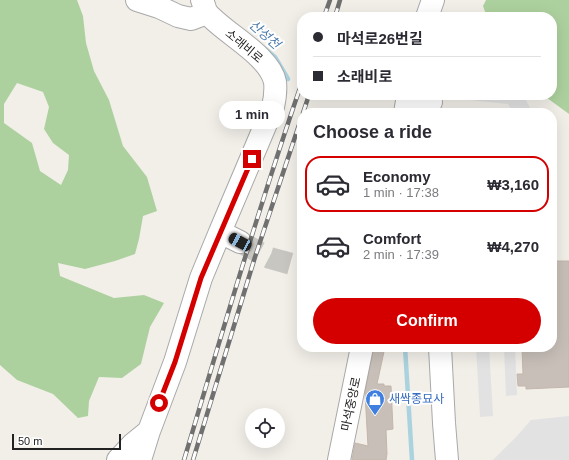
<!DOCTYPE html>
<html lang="en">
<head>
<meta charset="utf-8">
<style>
  :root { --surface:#fff; --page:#f2f2f3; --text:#2b2b33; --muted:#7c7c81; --line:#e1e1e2; --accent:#d40000 }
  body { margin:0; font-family:Helvetica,"Noto Sans KR",sans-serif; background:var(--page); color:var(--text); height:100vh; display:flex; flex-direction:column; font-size:15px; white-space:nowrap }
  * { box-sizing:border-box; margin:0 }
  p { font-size:13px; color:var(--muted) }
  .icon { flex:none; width:22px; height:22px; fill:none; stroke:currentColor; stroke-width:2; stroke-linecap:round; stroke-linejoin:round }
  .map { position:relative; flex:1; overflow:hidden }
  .panel { position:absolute; left:297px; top:108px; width:260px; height:244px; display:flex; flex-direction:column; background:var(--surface); border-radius:16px; box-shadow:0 4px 16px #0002 }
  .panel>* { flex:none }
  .top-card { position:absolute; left:297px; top:12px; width:260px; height:88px; border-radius:16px; box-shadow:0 4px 16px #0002; display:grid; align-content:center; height:88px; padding:0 16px; background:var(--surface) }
  .buttons { position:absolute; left:245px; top:408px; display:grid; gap:8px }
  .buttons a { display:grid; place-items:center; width:40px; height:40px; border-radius:50%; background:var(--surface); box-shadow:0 4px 16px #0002; font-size:20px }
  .scale { position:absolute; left:12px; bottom:10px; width:109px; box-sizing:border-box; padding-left:4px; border:2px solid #222; border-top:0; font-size:11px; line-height:14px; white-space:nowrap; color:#222; -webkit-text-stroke:3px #fff; paint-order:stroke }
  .end { position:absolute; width:18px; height:18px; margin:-9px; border:5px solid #d40000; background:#fff; box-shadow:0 0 0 2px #fff }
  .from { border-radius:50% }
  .bubble { position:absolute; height:28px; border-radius:14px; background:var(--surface); box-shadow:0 4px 16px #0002; font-size:13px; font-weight:700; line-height:28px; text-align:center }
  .car { position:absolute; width:12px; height:24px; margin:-12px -6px; border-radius:5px; box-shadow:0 0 3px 1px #0007; background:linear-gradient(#222 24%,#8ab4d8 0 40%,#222 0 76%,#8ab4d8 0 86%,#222 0) }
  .top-card b { display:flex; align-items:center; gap:14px; height:38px; font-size:15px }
  .top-card b+b { border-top:1px solid var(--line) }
  .top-card i { width:10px; height:10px; background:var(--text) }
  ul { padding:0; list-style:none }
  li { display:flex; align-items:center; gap:12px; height:56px; margin:0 8px 6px; padding:0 8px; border:2px solid transparent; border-radius:16px }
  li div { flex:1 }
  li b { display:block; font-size:15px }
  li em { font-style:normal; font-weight:700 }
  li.selected { border-color:var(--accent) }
  li>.icon { width:36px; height:36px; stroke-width:1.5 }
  h2 { padding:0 16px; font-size:18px; line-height:48px }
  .cta { display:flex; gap:8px; margin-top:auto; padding:8px 16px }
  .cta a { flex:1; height:46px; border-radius:24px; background:var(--accent); color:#fff; font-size:16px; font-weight:700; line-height:46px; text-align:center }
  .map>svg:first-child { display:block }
  .forest { fill:#add19e; fill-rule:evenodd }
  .parking { fill:#e2e2e2 }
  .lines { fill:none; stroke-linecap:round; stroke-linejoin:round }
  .stream { stroke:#aad3df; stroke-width:4.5 }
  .building { fill:#c7bfb8; stroke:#c4b6ab }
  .minor-tunnel { stroke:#c8c6c1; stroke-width:22; stroke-dasharray:22 11; stroke-linecap:butt }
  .minor-casing { stroke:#a9a9a9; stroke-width:24 }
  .minor { stroke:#fff; stroke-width:22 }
  .rail-casing { stroke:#707070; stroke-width:4.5 }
  .rail { stroke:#fff; stroke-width:3; stroke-dasharray:9; stroke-linecap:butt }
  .route { stroke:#d40000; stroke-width:5 }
  .labels { text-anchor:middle; stroke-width:4; stroke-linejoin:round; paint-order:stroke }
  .street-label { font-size:12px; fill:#222; stroke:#fff }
  .shop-label { font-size:12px; fill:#366cbe; stroke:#fff; text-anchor:start }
  .water-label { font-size:13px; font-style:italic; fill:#4a7aab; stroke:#fff }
</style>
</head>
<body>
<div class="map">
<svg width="569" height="460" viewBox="0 0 569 460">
  <rect width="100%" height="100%" fill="#f2efe9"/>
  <path class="forest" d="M0,0H77L83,16L86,43L94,71L109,100L123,146L147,177L157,211L143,216L139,239L135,254L115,261L85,269L58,263L60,276L114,298L144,295L164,303L150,327L141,364L122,378L99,377L89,401L88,416L78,418L53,394L17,380L0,365ZM17,83L43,92L49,107L44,129L53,143L69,155L68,170L61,185L40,171L32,143L4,123V104Z
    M486,0H569V114L543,95H552V17H487L483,6Z"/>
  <path class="parking" d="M469,95H523L533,113H513L508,104L469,100Z
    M476,347H489L493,416L480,417Z
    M504,347H515L517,395L506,396Z
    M569,416V460H493L517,436L531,420Z"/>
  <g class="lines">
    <path class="stream" d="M264,48L275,57L288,79
      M405,347L412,460"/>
  </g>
  <path class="building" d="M552,261H569V387L526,389V386H518L517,374H523L522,347H552Z
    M374,347H385L377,384H384V386H391L393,429L386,430L387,454L386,460H352L355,443L368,446L365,393Z"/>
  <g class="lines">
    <path class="minor-tunnel" d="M240,242L270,258L302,267"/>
    <defs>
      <path id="minor" d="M137,0L159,7L178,16L191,19L207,13
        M202,0C204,4 205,11 208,14C226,34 270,56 275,82C276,90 275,98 273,107L220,232L240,242
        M427,17L433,0
        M405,113L408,95
        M416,113L431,102
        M440,347L444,423L447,460
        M118,460L133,444L149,431
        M140,460L149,431L175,362L201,278L220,232
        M339,460L362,347"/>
    </defs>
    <use href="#minor" class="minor-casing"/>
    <use href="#minor" class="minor"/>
    <defs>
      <path id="rail" d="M324,17L330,0
        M335,17L340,0
        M303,113L309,95
        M184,460C222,333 259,207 302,82
        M193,460L255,257L302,116"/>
    </defs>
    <use href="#rail" class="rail-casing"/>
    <use href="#rail" class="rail"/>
  </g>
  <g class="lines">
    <path class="route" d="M159,403L175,362L201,278L252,159"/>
  </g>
  <defs>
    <symbol id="shop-pin" viewBox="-11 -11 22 30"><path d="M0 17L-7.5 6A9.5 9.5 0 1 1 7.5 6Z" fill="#3f7fe0" stroke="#fff"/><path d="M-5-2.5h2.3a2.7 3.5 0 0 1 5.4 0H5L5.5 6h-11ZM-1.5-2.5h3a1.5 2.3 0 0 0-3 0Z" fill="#fff"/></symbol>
  </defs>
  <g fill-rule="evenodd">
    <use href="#shop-pin" x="364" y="388" width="22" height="30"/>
  </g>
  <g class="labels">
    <g class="street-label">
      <text transform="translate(244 46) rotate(40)" y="4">소래비로</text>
      <text transform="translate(351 404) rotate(-78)" y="4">마석중앙로</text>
    </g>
    <g class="shop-label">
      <text x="389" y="403">새싹종묘사</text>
    </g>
    <g class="water-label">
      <text transform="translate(265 34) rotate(41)" y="5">산성천</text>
    </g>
  </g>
</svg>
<div class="buttons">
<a><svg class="icon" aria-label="locate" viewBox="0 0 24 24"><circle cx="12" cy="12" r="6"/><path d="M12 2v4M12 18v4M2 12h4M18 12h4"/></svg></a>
</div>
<div class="scale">50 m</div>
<i class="end from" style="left:159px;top:403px"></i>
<i class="end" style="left:252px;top:159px"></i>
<div class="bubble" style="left:219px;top:101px;width:66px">1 min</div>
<i class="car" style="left:240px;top:242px;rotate:298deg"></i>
<div class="top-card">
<b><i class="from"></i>마석로26번길</b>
<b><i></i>소래비로</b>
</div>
<section class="panel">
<h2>Choose a ride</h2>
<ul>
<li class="selected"><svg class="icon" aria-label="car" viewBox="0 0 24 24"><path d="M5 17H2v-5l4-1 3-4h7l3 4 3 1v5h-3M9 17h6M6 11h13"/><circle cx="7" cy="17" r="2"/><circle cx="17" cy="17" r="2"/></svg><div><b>Economy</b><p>1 min · 17:38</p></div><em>₩3,160</em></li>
<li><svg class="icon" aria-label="car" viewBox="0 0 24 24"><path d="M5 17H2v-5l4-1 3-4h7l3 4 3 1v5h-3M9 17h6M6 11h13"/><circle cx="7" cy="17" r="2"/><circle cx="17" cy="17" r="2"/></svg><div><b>Comfort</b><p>2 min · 17:39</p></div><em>₩4,270</em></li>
</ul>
<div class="cta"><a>Confirm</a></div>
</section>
</div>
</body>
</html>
